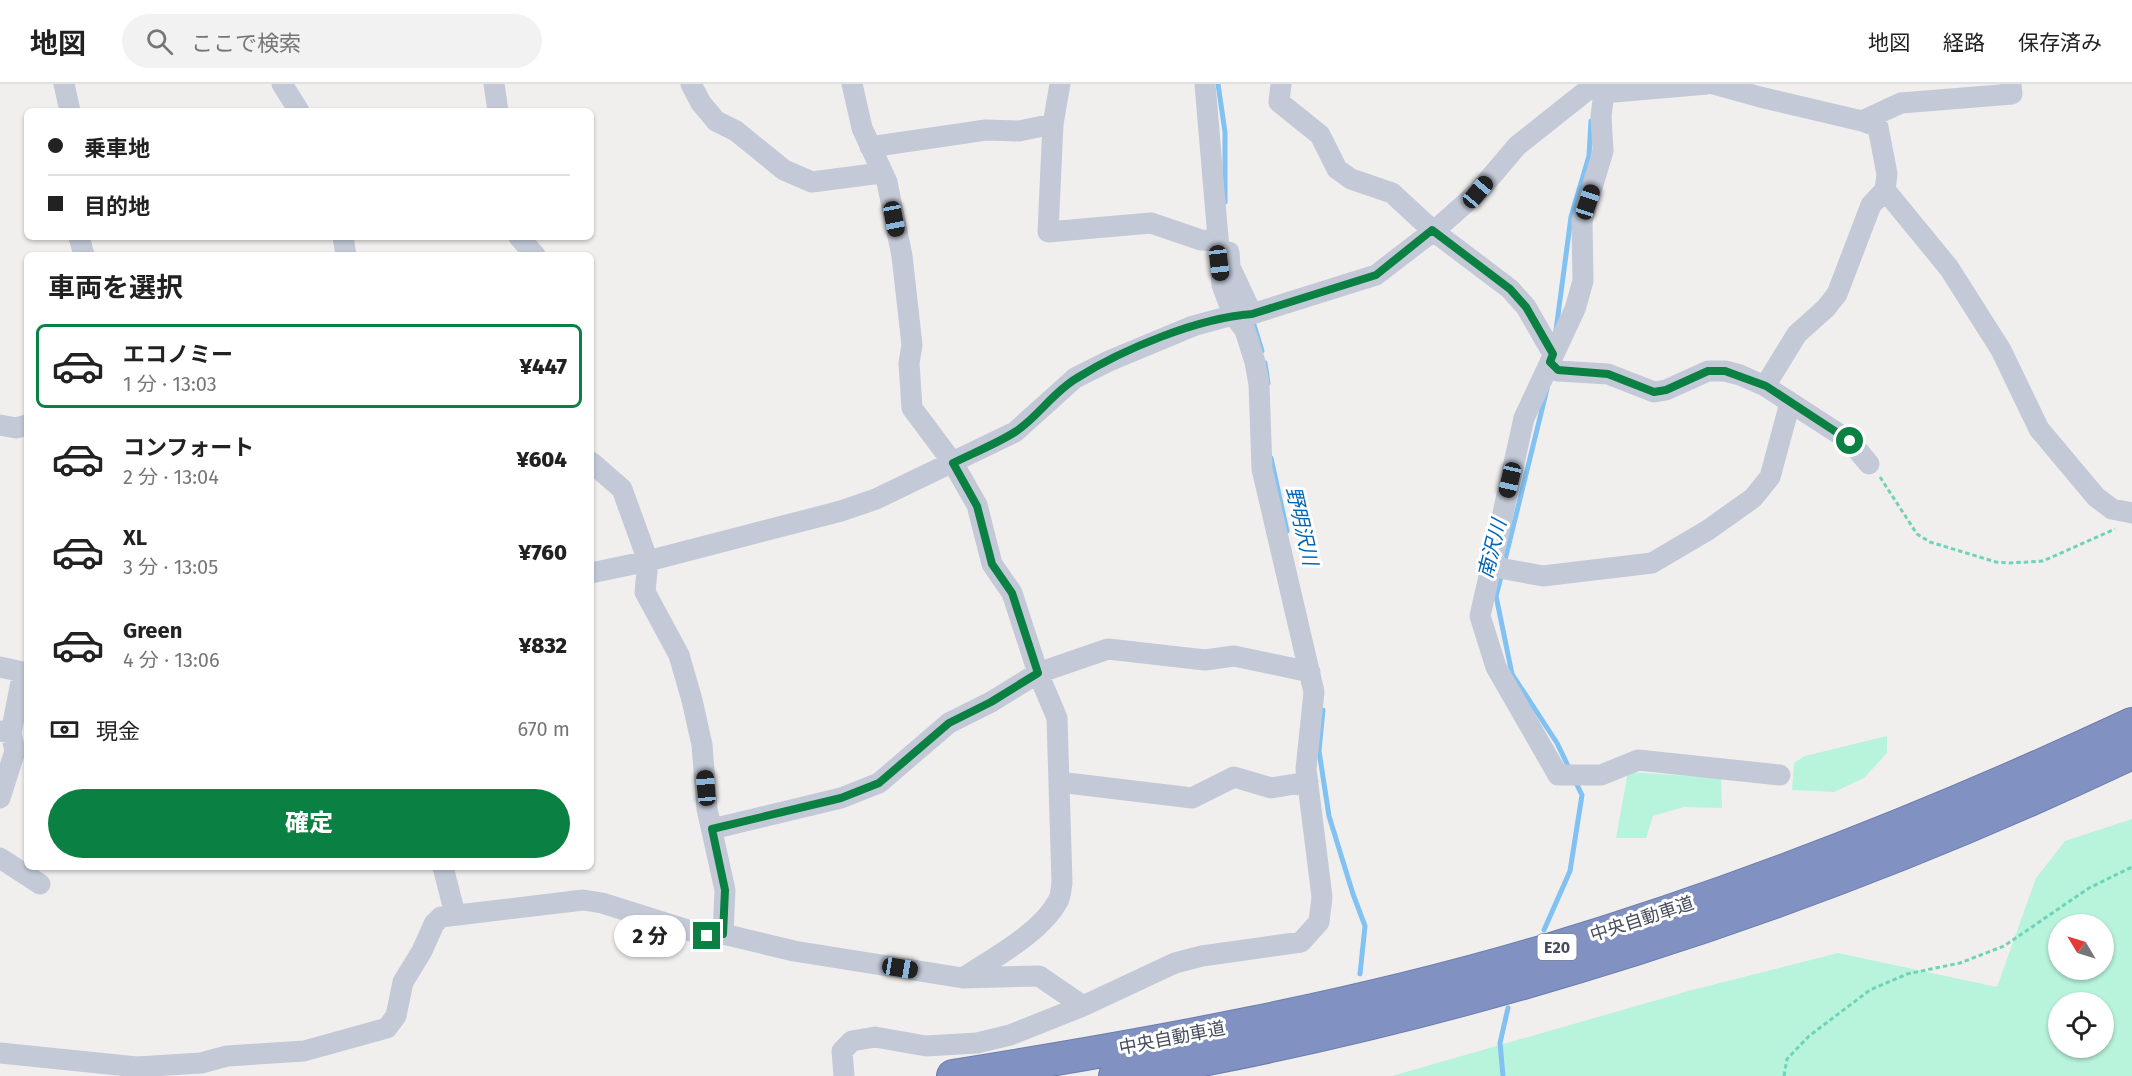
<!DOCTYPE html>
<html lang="ja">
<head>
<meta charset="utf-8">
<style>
  :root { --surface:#fff; --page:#f2f2f2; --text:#222; --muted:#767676; --line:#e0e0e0; --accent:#0b8043 }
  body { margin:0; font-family:"Fira Sans","Noto Sans JP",sans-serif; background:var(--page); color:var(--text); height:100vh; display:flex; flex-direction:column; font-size:22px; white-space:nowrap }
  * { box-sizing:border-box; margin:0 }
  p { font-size:20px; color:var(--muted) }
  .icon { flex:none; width:33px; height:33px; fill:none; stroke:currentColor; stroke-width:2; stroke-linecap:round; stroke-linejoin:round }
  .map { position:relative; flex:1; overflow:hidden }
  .side { position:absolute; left:24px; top:168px; width:570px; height:618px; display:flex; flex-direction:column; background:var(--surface); border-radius:9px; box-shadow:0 2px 4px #0004 }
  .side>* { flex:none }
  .guide { position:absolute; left:24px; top:24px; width:570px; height:132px; border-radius:9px; box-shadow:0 2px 4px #0004; display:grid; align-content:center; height:132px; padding:0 24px; background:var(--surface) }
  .needle { width:39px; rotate:308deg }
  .fabs { position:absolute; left:2048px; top:830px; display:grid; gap:12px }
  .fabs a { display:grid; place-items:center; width:66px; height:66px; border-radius:50%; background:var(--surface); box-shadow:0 2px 4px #0004; font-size:30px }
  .end { position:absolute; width:27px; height:27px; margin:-14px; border:8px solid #0b8043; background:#fff; box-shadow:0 0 0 3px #fff }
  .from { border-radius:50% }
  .bubble { position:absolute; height:42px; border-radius:21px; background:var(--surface); box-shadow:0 2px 4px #0004; font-size:20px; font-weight:800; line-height:42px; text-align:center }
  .car { position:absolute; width:18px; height:36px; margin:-18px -9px; border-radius:8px; box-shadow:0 0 4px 2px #0007; background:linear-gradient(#222 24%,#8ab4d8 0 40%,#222 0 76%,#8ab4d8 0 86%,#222 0) }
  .guide b { display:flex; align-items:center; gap:21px; height:57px; font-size:22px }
  .guide b+b { border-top:2px solid var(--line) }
  .guide i { width:15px; height:15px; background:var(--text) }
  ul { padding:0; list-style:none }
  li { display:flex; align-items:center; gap:18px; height:84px; margin:0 12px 9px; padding:0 12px; border:3px solid transparent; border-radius:9px }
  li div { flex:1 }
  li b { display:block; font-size:22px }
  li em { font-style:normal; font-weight:800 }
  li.selected { border-color:var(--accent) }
  li>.icon { width:54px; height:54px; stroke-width:1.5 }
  h2 { padding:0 24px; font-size:27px; line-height:72px }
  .pay { display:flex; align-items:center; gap:15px; height:66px; padding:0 24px; font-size:22px }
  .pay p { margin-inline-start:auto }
  .cta { display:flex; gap:12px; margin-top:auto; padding:12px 24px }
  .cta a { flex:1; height:69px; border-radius:36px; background:var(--accent); color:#fff; font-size:24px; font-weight:800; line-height:69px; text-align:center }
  header { display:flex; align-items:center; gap:36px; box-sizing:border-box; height:84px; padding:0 30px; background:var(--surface); border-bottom:2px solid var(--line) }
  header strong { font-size:28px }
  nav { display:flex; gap:33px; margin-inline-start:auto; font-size:21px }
  .search { width:420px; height:54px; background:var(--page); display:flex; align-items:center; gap:15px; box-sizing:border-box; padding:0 21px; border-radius:33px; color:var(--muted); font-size:22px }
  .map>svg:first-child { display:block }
  .green { fill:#b8f3dc; fill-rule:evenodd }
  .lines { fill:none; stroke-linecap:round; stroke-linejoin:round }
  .stream { stroke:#81c2f3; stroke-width:5 }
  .highway-casing { stroke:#6c7dad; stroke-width:34 }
  .path { stroke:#6dd4b8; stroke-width:3; stroke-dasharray:4.5 3; stroke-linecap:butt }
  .minor { stroke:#c3c9d7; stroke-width:21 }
  .highway { stroke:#8192c2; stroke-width:32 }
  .route { stroke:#0b8043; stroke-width:8 }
  .labels { text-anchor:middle; stroke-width:6; stroke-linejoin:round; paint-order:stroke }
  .shield { fill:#fff; stroke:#7d828e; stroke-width:1.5 }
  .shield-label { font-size:16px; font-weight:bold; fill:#454c5d }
  .street-label { font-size:18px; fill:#454c5d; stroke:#fff }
  .water-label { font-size:20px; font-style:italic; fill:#0066b5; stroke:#fff }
</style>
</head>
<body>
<header>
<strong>地図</strong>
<div class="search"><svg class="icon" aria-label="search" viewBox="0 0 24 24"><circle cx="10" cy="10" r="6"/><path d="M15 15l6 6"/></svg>ここで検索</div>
<nav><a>地図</a><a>経路</a><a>保存済み</a></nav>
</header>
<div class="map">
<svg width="2132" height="992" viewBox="0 0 2132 992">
  <rect width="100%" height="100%" fill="#f1efee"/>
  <path class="green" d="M1887,652V669L1864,694L1834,708L1792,706L1794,679L1805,672Z
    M1628,688L1721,694L1722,724L1684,723L1653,732L1646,754H1616Z
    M2132,735V992H1392L1692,906L1838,869L1997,903L2036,794L2065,757ZM2058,840H2103V885H2058ZM2058,918H2103V963H2058Z"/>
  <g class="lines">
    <path class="stream" d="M1218,0L1225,48V118
      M1254,241L1262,267
      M1556,246L1571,133L1589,72L1591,37
      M1265,279L1268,299
      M1271,374L1287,447
      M1504,480L1547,305
      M1502,489L1496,512L1512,590L1557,659L1570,686
      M1323,626L1319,667L1329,732L1353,810L1365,842L1360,890
      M1544,846L1570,787L1582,711L1575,697
      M1503,992L1500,959L1508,924"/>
    <defs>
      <path id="highway" d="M953,992C1153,960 1354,924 1548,866C1748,806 1943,728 2132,640
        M1115,992C1466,932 1810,822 2132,669"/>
    </defs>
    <use href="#highway" class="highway-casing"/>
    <path class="path" d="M1880,393L1917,450L1930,458L1996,478L2010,479L2043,477L2115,445
      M1784,992L1787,975L1809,952L1870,906L1907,890L1960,879L2004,862L2089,804L2132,783"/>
    <path class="minor" d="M64,0L70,27
      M282,0L299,27
      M494,0L498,27
      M691,0L701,19L716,37L736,47L784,86L812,98L881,89
      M852,0L862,44L887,98L902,172L912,261L909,279L912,324L953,379L977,421L992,480L1012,509L1038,589L1057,634L1062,799C1061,804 1061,812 1058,817C1041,849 993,874 963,894
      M1281,0L1279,18L1320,51L1337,85L1351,95L1392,109L1432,146L1510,205L1526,223L1553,270
      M1605,0L1601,32L1603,67L1582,137L1583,197L1575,225L1524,334L1492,479L1505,485L1543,492L1652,479L1708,446L1753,414L1770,393L1790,319
      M1713,0L1760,13L1862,37L1878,43L1887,90L1885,106L1871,121L1837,210L1826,224L1797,250L1765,302
      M1603,9L1707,0
      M1862,37L1901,19L2012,10L2011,0
      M1053,40L1048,148L1151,139L1201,156L1216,157
      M870,63L986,46L1019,47L1053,40L1060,0
      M1885,106L1949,184L2001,266L2039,345L2096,413L2112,425L2132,429
      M79,153L84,171
      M343,153L346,171
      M519,153L535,171
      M1229,168L1230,183L1252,230
      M1550,278L1558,287L1608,290L1654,308L1666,306L1708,287H1725L1740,291L1765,302L1850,357L1869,380
      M0,341L16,344L27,341
      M591,378L622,405L648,477L645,508L679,571L692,616L702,661L707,725L725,806L723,850
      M1492,479L1480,532L1496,583L1558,691H1601L1638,676L1780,691
      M591,489L648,477L841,427L876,415L1015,348L1075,294L1109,277L1193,242L1233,231L1252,230L1376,191L1441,141L1478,108L1517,62L1595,0
      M0,583L27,589
      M0,647L11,649L15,667L0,714
      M11,649L23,588
      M1059,698L1192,714L1234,693L1271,704L1308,698
      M712,745L841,714L879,699L949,639L991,618L1038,589L1108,565L1205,576L1234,572L1310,588
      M0,774L40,800
      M443,783L455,830
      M0,969L137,983L201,979L227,972L304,967L387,944L396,932L403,898L422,867L434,840L441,833L583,816L602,819L707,852L723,850L794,867L963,894L1039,892L1083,922
      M844,992L842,967L852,957L875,953L926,962L977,959L1010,951L1083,922L1175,879L1202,872L1301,858L1319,838L1322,813L1306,685L1314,608L1262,385L1259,300L1255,278L1245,246L1233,231L1222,201L1205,0"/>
    <use href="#highway" class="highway"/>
  </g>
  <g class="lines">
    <path class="route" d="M707,852L723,850L725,806L712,745L841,714L879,699L949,639L991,618L1038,589L1012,509L992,480L977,422L953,379C973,369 996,360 1015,348C1038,333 1053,308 1077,294C1123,265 1198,234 1252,230L1376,191L1432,146L1510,205L1526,223L1553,270L1550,278L1558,286L1608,290L1654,308L1666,306L1708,287H1725L1766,302L1850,357"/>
  </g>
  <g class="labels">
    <rect class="shield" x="1537.5" y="850" width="39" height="26" rx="4.5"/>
    <g class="shield-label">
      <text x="1557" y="869">E20</text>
    </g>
    <g class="street-label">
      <text transform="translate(1642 835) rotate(-18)" y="6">中央自動車道</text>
      <text transform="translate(1172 954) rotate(-11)" y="6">中央自動車道</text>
    </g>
    <g class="water-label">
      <text transform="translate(1302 442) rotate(77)" y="7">野明沢川</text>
      <text transform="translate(1492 465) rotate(-76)" y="7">南沢川</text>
    </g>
  </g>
</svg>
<div class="fabs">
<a><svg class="needle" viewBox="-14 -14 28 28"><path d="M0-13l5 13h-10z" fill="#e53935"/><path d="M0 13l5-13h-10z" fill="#767676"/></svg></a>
<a><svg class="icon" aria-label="locate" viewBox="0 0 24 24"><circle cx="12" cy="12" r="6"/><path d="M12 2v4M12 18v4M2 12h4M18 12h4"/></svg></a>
</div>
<i class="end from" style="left:1850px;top:357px"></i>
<i class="end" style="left:707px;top:852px"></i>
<div class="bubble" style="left:614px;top:831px;width:72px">2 分</div>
<i class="car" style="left:1478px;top:108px;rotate:40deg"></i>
<i class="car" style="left:1588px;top:118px;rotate:18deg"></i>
<i class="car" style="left:894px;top:135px;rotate:169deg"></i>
<i class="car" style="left:1219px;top:179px;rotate:173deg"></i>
<i class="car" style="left:1510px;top:396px;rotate:193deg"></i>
<i class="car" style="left:706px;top:704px;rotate:355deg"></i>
<i class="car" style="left:900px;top:884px;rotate:99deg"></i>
<div class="guide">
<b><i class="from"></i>乗車地</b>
<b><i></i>目的地</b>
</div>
<section class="side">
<h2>車両を選択</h2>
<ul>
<li class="selected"><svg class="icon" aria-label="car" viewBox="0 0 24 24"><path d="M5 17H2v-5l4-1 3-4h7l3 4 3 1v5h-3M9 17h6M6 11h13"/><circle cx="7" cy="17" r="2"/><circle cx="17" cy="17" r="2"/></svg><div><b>エコノミー</b><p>1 分 · 13:03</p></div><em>¥447</em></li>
<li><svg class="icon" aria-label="car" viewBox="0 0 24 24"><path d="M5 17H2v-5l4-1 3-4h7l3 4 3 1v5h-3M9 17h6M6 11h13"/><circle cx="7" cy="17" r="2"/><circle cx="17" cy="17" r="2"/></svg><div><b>コンフォート</b><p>2 分 · 13:04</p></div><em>¥604</em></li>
<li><svg class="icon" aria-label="car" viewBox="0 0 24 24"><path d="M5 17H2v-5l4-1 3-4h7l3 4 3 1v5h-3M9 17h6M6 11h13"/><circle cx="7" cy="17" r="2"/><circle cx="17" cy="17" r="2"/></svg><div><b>XL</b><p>3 分 · 13:05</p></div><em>¥760</em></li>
<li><svg class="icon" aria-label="car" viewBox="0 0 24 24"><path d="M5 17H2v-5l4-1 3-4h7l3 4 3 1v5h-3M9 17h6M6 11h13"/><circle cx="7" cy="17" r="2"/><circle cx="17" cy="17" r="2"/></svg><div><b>Green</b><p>4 分 · 13:06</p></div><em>¥832</em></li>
</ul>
<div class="pay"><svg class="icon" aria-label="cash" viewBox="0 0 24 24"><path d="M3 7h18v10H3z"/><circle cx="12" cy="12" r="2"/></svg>現金<p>670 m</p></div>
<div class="cta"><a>確定</a></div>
</section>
</div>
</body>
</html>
